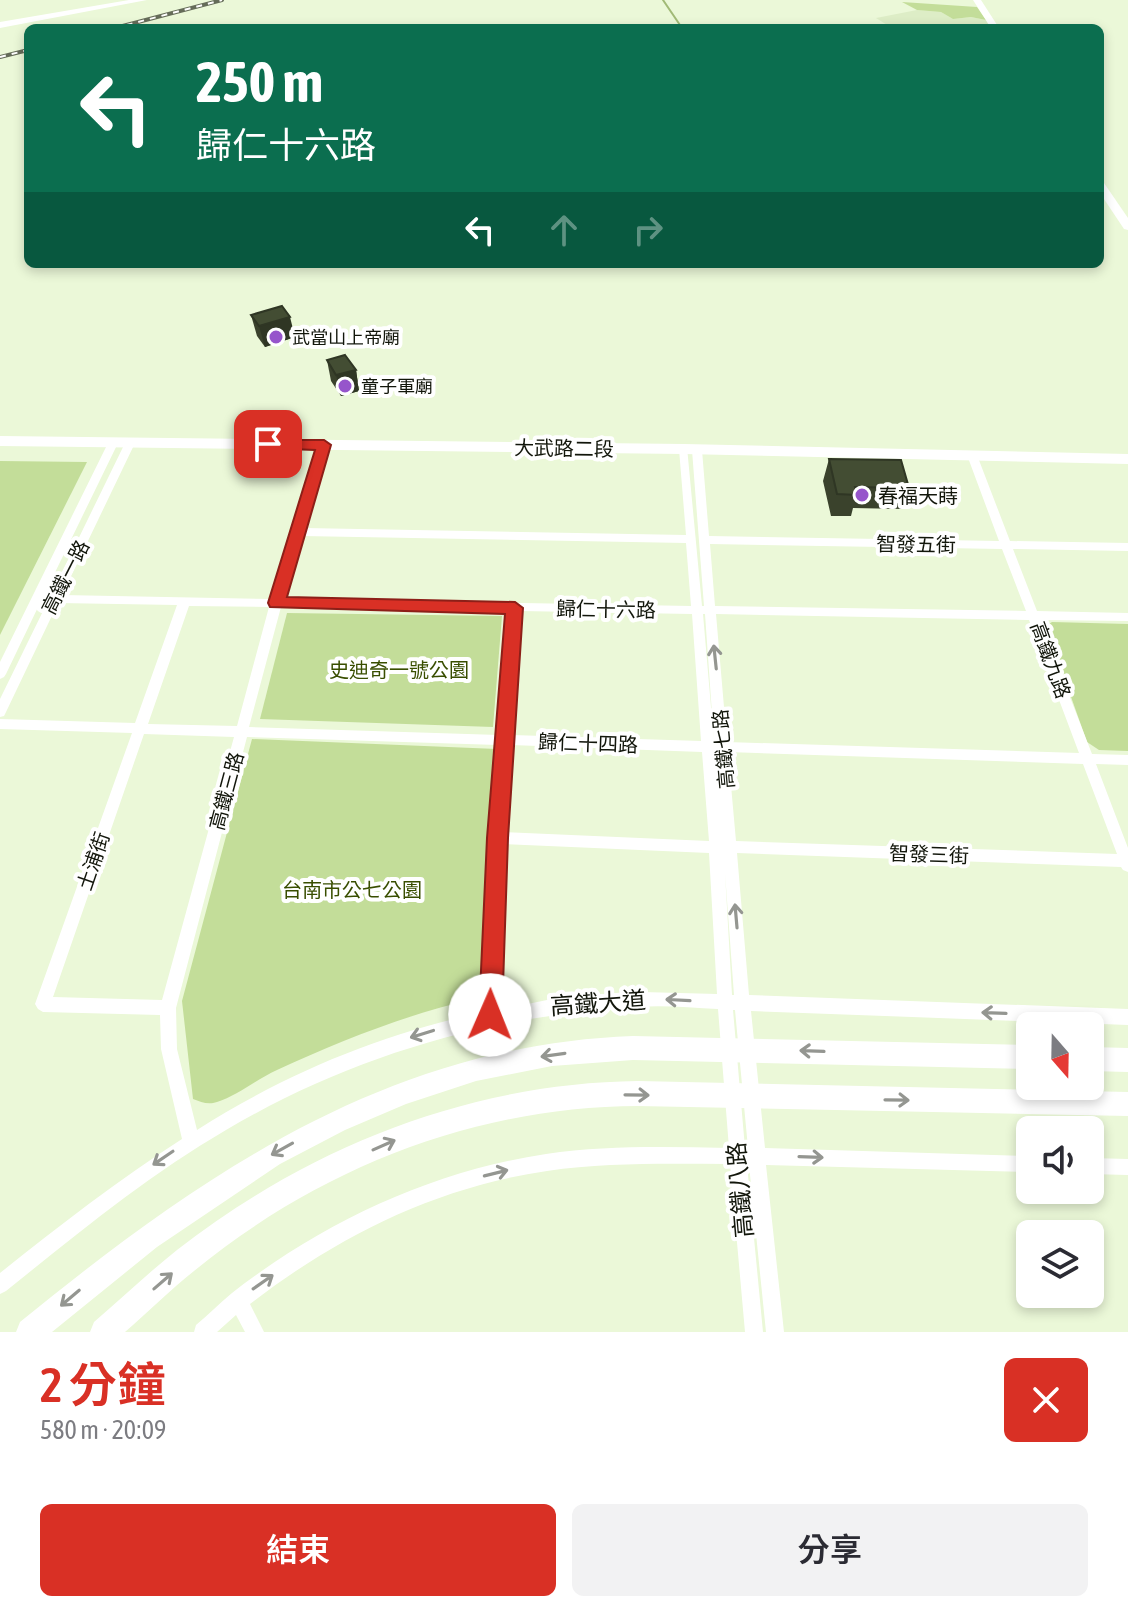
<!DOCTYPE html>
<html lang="zh-TW">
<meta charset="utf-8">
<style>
:root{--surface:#fff;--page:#f2f2f3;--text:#2b2b33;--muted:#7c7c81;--accent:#d93025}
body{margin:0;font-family:"Asap Condensed","Noto Sans TC",sans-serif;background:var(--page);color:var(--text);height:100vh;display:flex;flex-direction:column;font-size:30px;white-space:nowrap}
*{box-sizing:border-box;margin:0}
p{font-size:26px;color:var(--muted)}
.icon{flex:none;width:44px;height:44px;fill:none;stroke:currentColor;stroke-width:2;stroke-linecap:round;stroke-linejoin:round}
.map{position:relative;height:1332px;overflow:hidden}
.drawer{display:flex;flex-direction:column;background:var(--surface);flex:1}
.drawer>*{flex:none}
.top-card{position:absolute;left:24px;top:24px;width:1080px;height:244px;border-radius:12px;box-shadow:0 4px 12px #0003;background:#0b6e4f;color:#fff;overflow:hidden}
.needle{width:52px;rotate:160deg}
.tools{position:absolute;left:1016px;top:1012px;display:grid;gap:16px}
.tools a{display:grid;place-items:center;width:88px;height:88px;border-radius:12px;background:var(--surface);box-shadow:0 4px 12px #0003;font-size:40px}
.pin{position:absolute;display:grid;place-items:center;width:68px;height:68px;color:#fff;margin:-34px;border-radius:16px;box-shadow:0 4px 12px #0006}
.me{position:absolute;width:88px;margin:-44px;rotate:1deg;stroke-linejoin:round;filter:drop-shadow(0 0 6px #0008)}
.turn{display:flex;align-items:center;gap:28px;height:168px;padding:0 40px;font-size:36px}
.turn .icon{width:104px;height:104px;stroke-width:2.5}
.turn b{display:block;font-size:56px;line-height:68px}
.lanes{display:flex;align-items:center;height:76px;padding:0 40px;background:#0003;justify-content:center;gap:40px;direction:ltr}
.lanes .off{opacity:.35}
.round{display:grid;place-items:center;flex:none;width:84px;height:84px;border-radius:12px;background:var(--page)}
.overview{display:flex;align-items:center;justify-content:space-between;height:136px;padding:0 40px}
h1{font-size:48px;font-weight:600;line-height:60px;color:var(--accent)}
.primary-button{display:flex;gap:16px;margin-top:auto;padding:16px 40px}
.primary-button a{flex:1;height:92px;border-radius:12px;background:var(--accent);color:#fff;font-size:32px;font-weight:600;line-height:92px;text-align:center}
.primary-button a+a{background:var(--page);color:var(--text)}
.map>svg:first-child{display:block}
</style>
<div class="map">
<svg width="1128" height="1332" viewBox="0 0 1128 1332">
<rect width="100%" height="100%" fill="#ebf8d8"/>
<path fill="#ddedc6" d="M917,10l24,2 12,7 18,-2 15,3 4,8h-98l-16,-10z"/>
<g fill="#c3dd99">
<path d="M902,2l75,5 9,13 -15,-3 -18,2 -12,-7 -24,-2z"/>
<path d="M0,461l87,1 -87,173z"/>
<path d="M287,613l215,3 -9,111 -233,-8z"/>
<path d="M1052,622l76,2v127l-29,-1 -12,-8 -41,-116z"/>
<path d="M252,739l245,10 -16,245 -6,5c-68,15 -135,42 -198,71 -20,9 -40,26 -60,32 -9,3 -16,0 -24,-3l-11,-98z"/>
</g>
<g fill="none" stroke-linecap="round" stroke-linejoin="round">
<path stroke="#a1ba76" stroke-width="2" d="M663,0l19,28"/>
<g fill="#fff" fill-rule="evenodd">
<path d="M113,440l5,3 -74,152h7l74,-152 5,-3 5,3 -73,152 210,4 47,-154 5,-3 5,3 -25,83 382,7 -7,-86 5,-3 3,1 15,159h2l-12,-156 5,-3 5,3 7,86 290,5 -32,-86 5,-3 5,3 33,86 118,2v8l-115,-2 24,62 91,2v8l-88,-1 52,134 36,1v10l-32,-1 32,84v24l-5,-2 -2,-3 -384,-14 12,142 379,14v16l-377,-14 14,137 265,8v16l-264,-7 18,167h-18l-17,-167h-2l16,167h-18l-15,-168c-61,0 -122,-2 -183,7 -111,16 -209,65 -297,133l14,28h-19l-9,-17 -19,17h-23l2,-7c12,-10 24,-22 36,-32 91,-71 200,-122 314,-139 61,-9 122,-7 183,-6l-11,-139c-26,-1 -53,-4 -79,-2 -147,8 -286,48 -413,123 -79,46 -149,104 -220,161l-6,3v-21c59,-47 118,-93 182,-134l-21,-90 -1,-34 -117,-3 -5,-3 -3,-5 97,-271 -132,-4v-10l135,4 42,-118 -119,-2 -52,109 -2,4 -4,1v-18l47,-96h-7l-34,71 -2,3 -4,2v-17l108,-219zM302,536l384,7 5,63 -408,-7zM710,544l292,5 24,62 -311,-5zM189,606l80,1 -32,119 -89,-2zM281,607l228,4 -10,124 -250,-8zM520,611l172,3 9,127 -189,-6zM703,614h2l9,128zM716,614l313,6 50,133 -352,-11zM144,734l90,3 -72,263 -109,-3zM247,737l251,8 -7,93 -9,175c-98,19 -201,63 -285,117l-20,-81 -1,-41zM511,745l191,7 7,89 -204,-9zM728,752l355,12 34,90 -381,-13zM505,844l204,9 8,141 -75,-2 -95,8 -49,10zM725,873l9,122h-2zM733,1010h2l13,138h-3z"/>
<path d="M1090,1158l38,1v16l-38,-1z"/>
</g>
<g fill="#fff" fill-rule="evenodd">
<path d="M129,0h18l-147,28v-6z"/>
<path d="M973,0h8l18,28h-8z"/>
<path d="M1100,182l4,1 24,35v12l-4,-1 -24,-36z"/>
<path d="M0,436l684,8 444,10v10l-444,-10 -684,-8z"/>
<path d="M633,1036l397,9v24l-397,-9 -81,6 -76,15 -70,23 -61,26 -65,34 -123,83 -105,85h-36l4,-10c183,-149 369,-277 613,-286z"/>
<path d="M1090,1047l38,1v24l-38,-1z"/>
<path d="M638,1081l490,11v24l-490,-10c-164,1 -318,62 -444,165 -24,19 -46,41 -69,61h-35l4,-10c28,-24 54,-49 83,-72 132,-103 292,-167 461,-169z"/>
</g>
<g stroke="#656c59" stroke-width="4">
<g id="rail">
<path d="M115,28l107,-28"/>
<path d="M0,57l28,-7"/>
</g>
</g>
<use href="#rail" stroke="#fff" stroke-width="2" stroke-dasharray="6" stroke-linecap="butt"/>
</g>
<g fill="#3a422c">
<path d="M251,315l44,22 -30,10 -8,-11z"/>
<path d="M327,360l29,10 3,21 -18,5 -10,-15z"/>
<path d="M829,459l80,29 -7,21 -49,-1 -2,8h-20l-8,-35z"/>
</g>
<g fill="#2f3624">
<path d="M290,317l5,20 -30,10 -6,-21z"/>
<path d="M356,370l3,21 -18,5 -5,-21z"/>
</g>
<g fill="#434d33" stroke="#2f3624" stroke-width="2">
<path d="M282,306l8,11 -31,9 -8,-11z"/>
<path d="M345,355l11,15 -20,5 -9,-15z"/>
<path d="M829,459l72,1 8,28 -54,-1 2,8 -20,-1z"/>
</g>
<defs><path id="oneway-shaft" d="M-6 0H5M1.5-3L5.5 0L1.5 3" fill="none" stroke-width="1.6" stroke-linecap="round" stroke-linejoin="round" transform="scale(2)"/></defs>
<g stroke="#949691">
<use href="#oneway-shaft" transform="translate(715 657) rotate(-96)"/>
<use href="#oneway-shaft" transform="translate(736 916) rotate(-95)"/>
<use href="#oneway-shaft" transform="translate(678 1000) rotate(-177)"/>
<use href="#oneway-shaft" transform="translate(994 1013) rotate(-178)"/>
<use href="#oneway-shaft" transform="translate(422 1034) rotate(163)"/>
<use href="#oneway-shaft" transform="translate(812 1051) rotate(-178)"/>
<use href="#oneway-shaft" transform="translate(553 1055) rotate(172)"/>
<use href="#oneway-shaft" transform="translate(637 1095) rotate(1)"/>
<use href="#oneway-shaft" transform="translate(897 1100) rotate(1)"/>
<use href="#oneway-shaft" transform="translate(384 1145) rotate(-24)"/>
<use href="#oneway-shaft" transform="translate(282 1149) rotate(151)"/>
<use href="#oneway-shaft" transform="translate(811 1157) rotate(2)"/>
<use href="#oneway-shaft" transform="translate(163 1158) rotate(146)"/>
<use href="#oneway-shaft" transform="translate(496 1173) rotate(-14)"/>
<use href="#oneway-shaft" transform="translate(163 1281) rotate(-41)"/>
<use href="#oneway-shaft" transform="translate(263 1282) rotate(-35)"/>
<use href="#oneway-shaft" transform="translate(70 1298) rotate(140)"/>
</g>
<path fill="#d93025" stroke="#8d1f18" stroke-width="2" d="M268,440h56l7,5 -44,152 228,5 8,6 -15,230 -6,177 -3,9 -9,3 -8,-3 -3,-9 8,-177 18,-224 -235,-7 -2,-4 47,-153 -52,-2 -2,-4z"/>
<g fill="#9655cb" stroke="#fff" stroke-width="3">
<circle cx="276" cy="337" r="8"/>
<circle cx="345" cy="386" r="8"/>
<circle cx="862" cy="495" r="8"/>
</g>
<g text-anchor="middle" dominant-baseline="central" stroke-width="8" stroke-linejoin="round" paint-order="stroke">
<g font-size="18" fill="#12160b" stroke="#fff" text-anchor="start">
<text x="292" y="337">武當山上帝廟</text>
<text x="361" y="386">童子軍廟</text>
</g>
<g font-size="20" fill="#12160b" stroke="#fff">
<text transform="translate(564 448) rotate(1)">大武路二段</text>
<text transform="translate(916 544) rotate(1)">智發五街</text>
<text transform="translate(65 577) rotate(-63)">高鐵一路</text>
<text transform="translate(606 609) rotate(1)">歸仁十六路</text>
<text transform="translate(1051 660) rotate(70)">高鐵九路</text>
<text transform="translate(588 743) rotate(2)">歸仁十四路</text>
<text transform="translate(723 749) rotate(-95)">高鐵七路</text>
<text transform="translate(226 791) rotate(-75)">高鐵三路</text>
<text transform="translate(929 854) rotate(2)">智發三街</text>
<text transform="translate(93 861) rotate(-71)">土浦街</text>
</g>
<g font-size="20" fill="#12160b" stroke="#fff" text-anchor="start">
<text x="878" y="495">春福天蒔</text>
</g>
<g font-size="20" fill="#394e00" stroke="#fff">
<text x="399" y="669">史迪奇一號公園</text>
<text x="352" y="889">台南市公七公園</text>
</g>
<g font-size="24" fill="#12160b" stroke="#fff">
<text transform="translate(598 1003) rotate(-4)">高鐵大道</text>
<text transform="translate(740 1190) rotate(-95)">高鐵八路</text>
</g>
</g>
</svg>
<div class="tools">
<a><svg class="needle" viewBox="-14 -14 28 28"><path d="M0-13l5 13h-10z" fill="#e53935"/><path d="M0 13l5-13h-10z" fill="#7c7c81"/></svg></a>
<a><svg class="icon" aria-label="sound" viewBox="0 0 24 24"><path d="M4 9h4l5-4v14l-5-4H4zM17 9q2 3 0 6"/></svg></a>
<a><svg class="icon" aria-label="layers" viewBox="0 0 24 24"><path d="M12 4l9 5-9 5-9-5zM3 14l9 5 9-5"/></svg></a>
</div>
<div class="pin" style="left:268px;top:444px;background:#d93025"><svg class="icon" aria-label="arrive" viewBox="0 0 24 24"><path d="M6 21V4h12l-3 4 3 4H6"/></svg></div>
<svg class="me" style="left:490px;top:1015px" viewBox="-20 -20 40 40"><circle r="19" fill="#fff"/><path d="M0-13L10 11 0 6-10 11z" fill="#d93025"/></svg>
<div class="top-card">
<div class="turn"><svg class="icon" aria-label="left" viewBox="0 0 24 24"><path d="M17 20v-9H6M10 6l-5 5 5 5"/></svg><div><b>250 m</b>歸仁十六路</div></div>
<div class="lanes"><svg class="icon" aria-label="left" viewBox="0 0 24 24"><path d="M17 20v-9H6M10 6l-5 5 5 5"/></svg><svg class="icon off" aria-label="ahead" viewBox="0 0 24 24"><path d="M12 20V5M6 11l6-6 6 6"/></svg><svg class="icon off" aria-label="right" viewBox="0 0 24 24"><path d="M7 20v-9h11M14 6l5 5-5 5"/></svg></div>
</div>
</div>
<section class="drawer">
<div class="overview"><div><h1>2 分鐘</h1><p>580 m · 20:09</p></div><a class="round" style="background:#d93025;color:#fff"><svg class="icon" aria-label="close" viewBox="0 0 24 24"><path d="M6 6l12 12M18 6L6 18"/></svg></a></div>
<div class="primary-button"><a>結束</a><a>分享</a></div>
</section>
